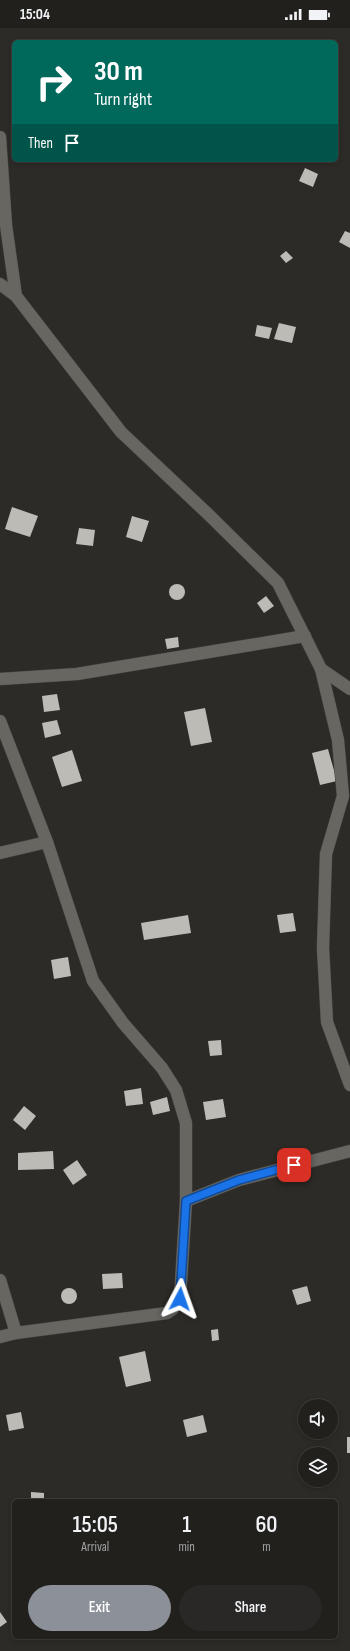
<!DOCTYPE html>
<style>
:root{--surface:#22201d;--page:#2a2826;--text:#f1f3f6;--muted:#a2a3a4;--line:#3f3e3b;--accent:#8c9099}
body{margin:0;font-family:"Sofia Sans Condensed",sans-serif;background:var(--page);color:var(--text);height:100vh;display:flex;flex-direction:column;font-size:15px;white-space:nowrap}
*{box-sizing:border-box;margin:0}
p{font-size:13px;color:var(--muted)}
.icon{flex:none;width:22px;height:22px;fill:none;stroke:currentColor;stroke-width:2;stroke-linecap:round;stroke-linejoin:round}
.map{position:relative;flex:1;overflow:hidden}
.sheet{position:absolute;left:12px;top:1471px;width:326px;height:140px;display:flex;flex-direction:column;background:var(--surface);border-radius:6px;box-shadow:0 2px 6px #0003,0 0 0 1px var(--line)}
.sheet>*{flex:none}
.guide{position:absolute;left:12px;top:12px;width:326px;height:122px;border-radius:6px;box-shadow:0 2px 6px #0003,0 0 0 1px var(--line);background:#00695c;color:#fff;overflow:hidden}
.tools{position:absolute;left:298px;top:1371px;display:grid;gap:8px}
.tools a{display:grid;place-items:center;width:40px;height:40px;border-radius:50%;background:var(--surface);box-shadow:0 2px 6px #0003,0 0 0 1px var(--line);font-size:20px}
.pin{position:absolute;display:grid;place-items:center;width:34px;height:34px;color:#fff;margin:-17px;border-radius:8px;box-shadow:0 2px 6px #0006}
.me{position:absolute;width:44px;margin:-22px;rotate:4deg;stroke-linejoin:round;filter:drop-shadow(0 0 3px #0008)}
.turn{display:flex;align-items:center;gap:14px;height:84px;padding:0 16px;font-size:18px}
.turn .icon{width:52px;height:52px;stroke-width:2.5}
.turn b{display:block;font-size:28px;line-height:34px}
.then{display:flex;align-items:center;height:38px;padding:0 16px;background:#0003;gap:8px;font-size:15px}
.eta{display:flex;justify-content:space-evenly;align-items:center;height:68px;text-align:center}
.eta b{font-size:24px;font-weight:600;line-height:28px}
.primary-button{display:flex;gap:8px;margin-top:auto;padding:8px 16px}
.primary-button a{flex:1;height:46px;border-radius:24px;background:var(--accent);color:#fff;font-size:16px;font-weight:600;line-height:46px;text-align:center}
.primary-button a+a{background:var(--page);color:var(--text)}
.status{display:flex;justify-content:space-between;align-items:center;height:28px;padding:0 20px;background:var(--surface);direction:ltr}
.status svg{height:11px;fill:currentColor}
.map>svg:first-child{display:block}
</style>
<div class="status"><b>15:04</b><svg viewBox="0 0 49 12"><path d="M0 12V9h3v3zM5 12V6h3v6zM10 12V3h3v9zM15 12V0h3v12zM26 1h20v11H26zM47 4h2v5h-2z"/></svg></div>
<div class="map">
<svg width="350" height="1623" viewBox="0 0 350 1623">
<rect width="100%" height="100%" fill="#2d2b27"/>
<g fill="#bcbbb5">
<path d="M305,140l13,6 -5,13 -14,-6z"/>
<path d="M345,203l5,2v15l-11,-6z"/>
<path d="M286,223l7,7 -7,5 -6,-7z"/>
<path d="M279,295l17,4 -4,16 -18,-4z"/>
<path d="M257,297l15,3 -3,11 -14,-3z"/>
<path d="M12,479l26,9 -8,21 -25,-8z"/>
<path d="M132,488l17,5 -7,21 -16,-5z"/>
<path d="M79,500l16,2 -2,16 -17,-2z"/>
<circle cx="177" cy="564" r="8"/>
<path d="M266,568l8,10 -10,7 -7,-10z"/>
<path d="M178,609l1,10 -12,2 -2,-10z"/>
<path d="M57,666l3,16 -16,2 -2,-16z"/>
<path d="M205,680l7,34 -21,4 -7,-34z"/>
<path d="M57,692l4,14 -16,4 -3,-15z"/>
<path d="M328,721l9,32 -17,4 -8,-32z"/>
<path d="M72,722l10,31 -20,6 -10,-30z"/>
<path d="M293,885l3,18 -16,2 -3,-18z"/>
<path d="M188,887l3,18 -47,7 -3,-17z"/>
<path d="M68,929l3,19 -17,3 -3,-19z"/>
<path d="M221,1012l1,15 -12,1 -2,-15z"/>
<path d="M141,1060l2,16 -17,2 -2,-15z"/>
<path d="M167,1069l3,14 -17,4 -3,-13z"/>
<path d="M223,1071l3,18 -20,3 -3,-18z"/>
<path d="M24,1078l12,10 -11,14 -12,-10z"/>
<path d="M53,1123l1,18 -36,1v-17z"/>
<path d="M77,1132l10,15 -14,10 -10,-15z"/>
<path d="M122,1245l1,15 -20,1 -1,-15z"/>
<path d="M307,1258l4,15 -14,4 -5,-15z"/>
<circle cx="69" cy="1268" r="8"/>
<path d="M218,1301l1,11 -7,1 -1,-11z"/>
<path d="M145,1323l6,30 -25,6 -7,-30z"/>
<path d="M21,1384l3,16 -15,3 -3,-16z"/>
<path d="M203,1387l4,17 -20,5 -4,-17z"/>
<rect x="347" y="1409" width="3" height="16"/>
<path d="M31,1464l13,1v8h-13z"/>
<path d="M0,1584l7,10 -7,5z"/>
</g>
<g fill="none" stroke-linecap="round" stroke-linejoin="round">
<g stroke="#4a4a46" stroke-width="13">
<g id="street">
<path d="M0,109l6,88 10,71 105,136 88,83 69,68 43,86 17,71 5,56 -17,58 -3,94 4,74 23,63"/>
<path d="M0,256l16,12"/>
<path d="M321,641l29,20"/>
<path d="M0,651l77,-5 228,-38"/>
<path d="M0,693l47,121 46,139 30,42 39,45 14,22 10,33v78"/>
<path d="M0,825l47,-11"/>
<path d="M0,1252l16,53"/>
<path d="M0,1309l16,-4 151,-20 6,-4 7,-10 6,-98 53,-21 111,-29"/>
</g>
</g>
<use href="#street" stroke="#686661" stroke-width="12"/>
</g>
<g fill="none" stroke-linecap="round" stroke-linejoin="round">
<g stroke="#114b97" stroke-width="10">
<path id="route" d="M180,1271l6,-98 53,-21 55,-15"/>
</g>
<use href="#route" stroke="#1a73e8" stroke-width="7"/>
</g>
</svg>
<div class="tools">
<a><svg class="icon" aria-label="sound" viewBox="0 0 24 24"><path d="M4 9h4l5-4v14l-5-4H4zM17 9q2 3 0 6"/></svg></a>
<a><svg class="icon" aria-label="layers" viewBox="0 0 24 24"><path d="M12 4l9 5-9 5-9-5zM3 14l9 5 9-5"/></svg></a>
</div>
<div class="pin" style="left:294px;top:1137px;background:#d93025"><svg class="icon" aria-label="arrive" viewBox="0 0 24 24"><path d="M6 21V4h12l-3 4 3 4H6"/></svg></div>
<svg class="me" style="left:180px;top:1271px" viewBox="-20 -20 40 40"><path d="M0-17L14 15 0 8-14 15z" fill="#1a73e8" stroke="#fff" stroke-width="4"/></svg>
<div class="guide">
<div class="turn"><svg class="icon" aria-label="right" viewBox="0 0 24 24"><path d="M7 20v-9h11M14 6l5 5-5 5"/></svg><div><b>30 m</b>Turn right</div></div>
<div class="then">Then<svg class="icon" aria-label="arrive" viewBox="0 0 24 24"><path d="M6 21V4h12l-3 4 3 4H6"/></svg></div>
</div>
<section class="sheet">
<div class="eta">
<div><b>15:05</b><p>Arrival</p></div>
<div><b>1</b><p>min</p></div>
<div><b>60</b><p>m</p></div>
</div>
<div class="primary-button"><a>Exit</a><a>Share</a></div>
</section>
</div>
